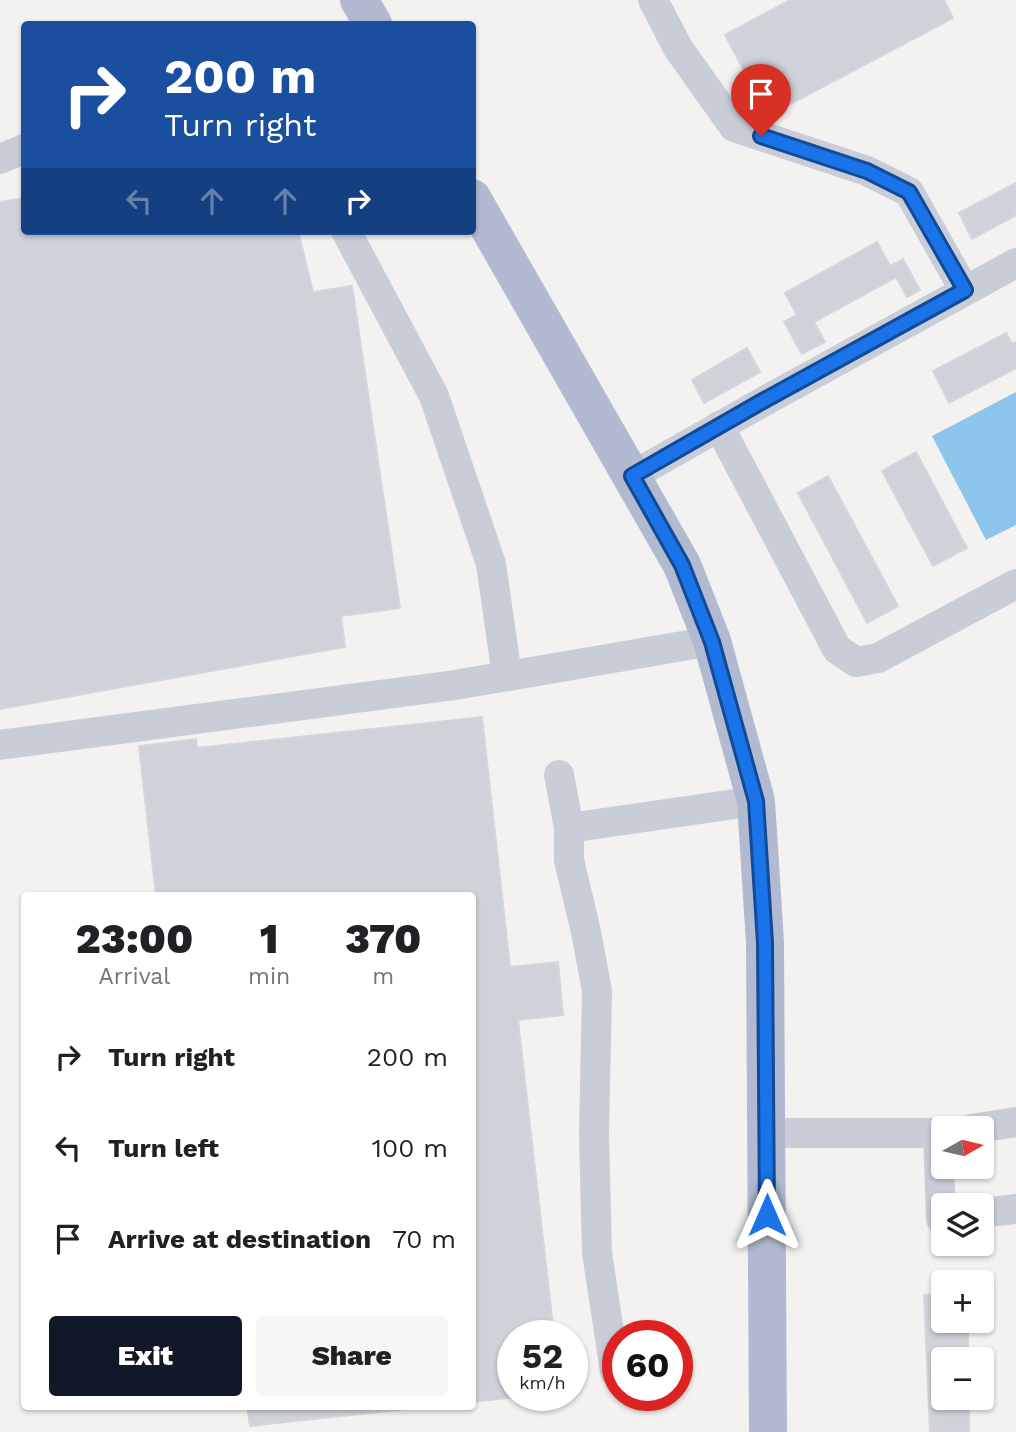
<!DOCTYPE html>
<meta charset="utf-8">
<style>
:root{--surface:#fff;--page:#f6f6f6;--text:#202124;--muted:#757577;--accent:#111827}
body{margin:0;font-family:"Work Sans",sans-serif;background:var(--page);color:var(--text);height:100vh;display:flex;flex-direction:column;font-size:26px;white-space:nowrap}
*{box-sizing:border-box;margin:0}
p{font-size:23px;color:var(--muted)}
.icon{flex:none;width:38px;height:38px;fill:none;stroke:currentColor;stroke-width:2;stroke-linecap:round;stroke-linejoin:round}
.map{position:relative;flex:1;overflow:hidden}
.panel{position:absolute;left:21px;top:892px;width:455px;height:518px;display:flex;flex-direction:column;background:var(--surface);border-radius:7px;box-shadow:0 2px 5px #0004}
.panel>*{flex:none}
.top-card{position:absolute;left:21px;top:21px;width:455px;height:214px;border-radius:7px;box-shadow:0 2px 5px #0004;background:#1a4fa0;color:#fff;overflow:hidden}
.needle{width:46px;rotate:82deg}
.controls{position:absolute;left:931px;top:1116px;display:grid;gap:14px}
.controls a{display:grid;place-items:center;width:63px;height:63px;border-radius:7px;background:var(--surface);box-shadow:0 2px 5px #0004;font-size:35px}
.speed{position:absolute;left:497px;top:1320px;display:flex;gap:14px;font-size:35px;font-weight:700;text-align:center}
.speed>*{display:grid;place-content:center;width:91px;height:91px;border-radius:50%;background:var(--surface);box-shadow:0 2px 5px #0004;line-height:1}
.speed small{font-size:18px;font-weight:400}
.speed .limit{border:10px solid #d22;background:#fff;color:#111}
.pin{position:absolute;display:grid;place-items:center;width:60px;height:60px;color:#fff;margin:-72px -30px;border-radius:50% 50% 50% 0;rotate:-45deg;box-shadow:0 0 7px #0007}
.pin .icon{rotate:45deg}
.me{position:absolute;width:77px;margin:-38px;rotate:0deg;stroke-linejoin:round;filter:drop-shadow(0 0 5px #0008)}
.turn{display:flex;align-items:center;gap:24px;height:147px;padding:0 28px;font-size:32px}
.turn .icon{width:91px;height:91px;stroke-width:2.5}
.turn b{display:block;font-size:49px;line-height:60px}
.lanes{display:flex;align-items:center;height:66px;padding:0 28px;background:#0003;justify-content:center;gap:35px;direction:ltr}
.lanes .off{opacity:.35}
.eta{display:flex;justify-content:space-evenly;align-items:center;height:119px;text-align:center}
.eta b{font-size:42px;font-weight:800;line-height:49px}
.action{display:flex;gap:14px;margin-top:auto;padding:14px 28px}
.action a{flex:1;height:80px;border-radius:7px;background:var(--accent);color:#fff;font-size:28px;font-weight:800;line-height:80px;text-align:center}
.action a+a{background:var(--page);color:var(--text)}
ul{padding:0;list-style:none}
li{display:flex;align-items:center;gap:21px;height:91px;padding:0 28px}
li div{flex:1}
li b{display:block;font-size:26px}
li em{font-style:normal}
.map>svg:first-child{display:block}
</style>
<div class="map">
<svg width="1016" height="1432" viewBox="0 0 1016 1432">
<rect width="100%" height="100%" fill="#f4f2f1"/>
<path fill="#8ec5ed" d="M1016,392v133l-30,15 -54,-104z"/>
<g fill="#d0d2d9" stroke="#d5d6dd" stroke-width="2">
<path d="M790,0h154l9,18 -185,98 -43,-81z"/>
<path d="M1016,183v32l-44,24 -13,-26z"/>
<path d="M24,198v33h274l15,61 39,-6 48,322 -59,8 4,31 -345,62v-507z"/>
<path d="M877,242l13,24 13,-7 17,31 -13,7 -11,-20 -82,45 11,20 -23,12 -18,-32 13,-7 -12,-22z"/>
<path d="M1006,333l6,11 4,-2v26l-67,35 -16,-32z"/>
<path d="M747,348l13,24 -56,31 -12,-23z"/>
<path d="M916,452l51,96 -34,18 -51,-95z"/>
<path d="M828,476l70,130 -31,17 -69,-130z"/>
<path d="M482,717l28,250 48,-5 5,53 -45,5 36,315h-41v60h22l-63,7v-506h-316l-17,-150 57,-7 1,9z"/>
<path d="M943,1293v28h25v39h-25v38h26v34h-39l-6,-137z"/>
<path d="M247,1407h178l-175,19z"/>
</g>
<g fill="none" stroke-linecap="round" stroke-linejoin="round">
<g stroke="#c8cdd8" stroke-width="30">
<path d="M653,0l25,48 56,79 133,44 42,21 56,99"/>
<path d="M0,159l24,-10"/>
<path d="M346,231l88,165 57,168 16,112"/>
<path d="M719,426l118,223 19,13 22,-4 138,-74"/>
<path d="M632,476l129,-73 255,-140"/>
<path d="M0,745l455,-60 257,-44"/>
<path d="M559,775l10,53v32l17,72 11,59 -3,143 3,119 18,118"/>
<path d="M569,828l187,-27"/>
<path d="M971,1129l45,-7"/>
<path d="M766,1133h177"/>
<path d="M938,1134l3,85 2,-1"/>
<path d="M982,1213l34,-4"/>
</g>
<g stroke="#b1bad0" stroke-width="38">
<path d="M359,0l14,24"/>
<path d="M472,198l210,367 30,76 44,160 9,142 3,489"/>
</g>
</g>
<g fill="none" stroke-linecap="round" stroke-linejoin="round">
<g stroke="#114b97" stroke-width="18">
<path id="route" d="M761,136l106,35 42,21 56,98 -204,112 -129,74 50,89 30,77 44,159 9,142 2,272"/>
</g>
<use href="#route" stroke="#1a73e8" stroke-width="12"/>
</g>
</svg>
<div class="controls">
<a><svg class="needle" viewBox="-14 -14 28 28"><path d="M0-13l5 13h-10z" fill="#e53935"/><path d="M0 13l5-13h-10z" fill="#757577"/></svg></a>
<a><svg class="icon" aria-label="layers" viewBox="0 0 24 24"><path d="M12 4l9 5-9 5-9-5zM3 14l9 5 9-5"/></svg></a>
<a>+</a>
<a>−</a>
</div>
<div class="speed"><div>52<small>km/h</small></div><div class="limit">60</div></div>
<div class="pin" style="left:761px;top:136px;background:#d93025"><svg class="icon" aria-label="arrive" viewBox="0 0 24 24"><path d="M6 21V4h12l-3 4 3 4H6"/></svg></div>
<svg class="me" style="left:767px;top:1215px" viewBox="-20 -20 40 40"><path d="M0-17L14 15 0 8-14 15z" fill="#1a73e8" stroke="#fff" stroke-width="4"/></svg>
<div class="top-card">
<div class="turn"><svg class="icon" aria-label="right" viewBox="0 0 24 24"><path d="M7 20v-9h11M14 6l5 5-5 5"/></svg><div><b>200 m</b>Turn right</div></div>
<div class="lanes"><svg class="icon off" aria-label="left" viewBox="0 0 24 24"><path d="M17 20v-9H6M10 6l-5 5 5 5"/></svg><svg class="icon off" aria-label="ahead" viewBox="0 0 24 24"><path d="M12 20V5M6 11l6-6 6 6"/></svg><svg class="icon off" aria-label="ahead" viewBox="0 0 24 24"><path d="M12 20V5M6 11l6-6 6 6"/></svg><svg class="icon" aria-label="right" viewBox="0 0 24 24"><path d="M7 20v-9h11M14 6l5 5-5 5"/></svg></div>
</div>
<section class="panel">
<div class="eta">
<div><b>23:00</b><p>Arrival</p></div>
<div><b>1</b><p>min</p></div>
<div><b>370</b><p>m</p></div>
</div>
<ul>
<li><svg class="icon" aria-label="right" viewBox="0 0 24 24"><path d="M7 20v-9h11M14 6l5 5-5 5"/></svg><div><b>Turn right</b></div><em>200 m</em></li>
<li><svg class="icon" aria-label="left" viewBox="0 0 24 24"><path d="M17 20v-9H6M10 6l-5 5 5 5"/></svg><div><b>Turn left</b></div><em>100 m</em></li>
<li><svg class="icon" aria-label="arrive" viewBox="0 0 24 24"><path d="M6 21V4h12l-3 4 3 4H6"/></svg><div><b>Arrive at destination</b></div><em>70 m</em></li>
</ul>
<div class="action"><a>Exit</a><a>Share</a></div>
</section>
</div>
